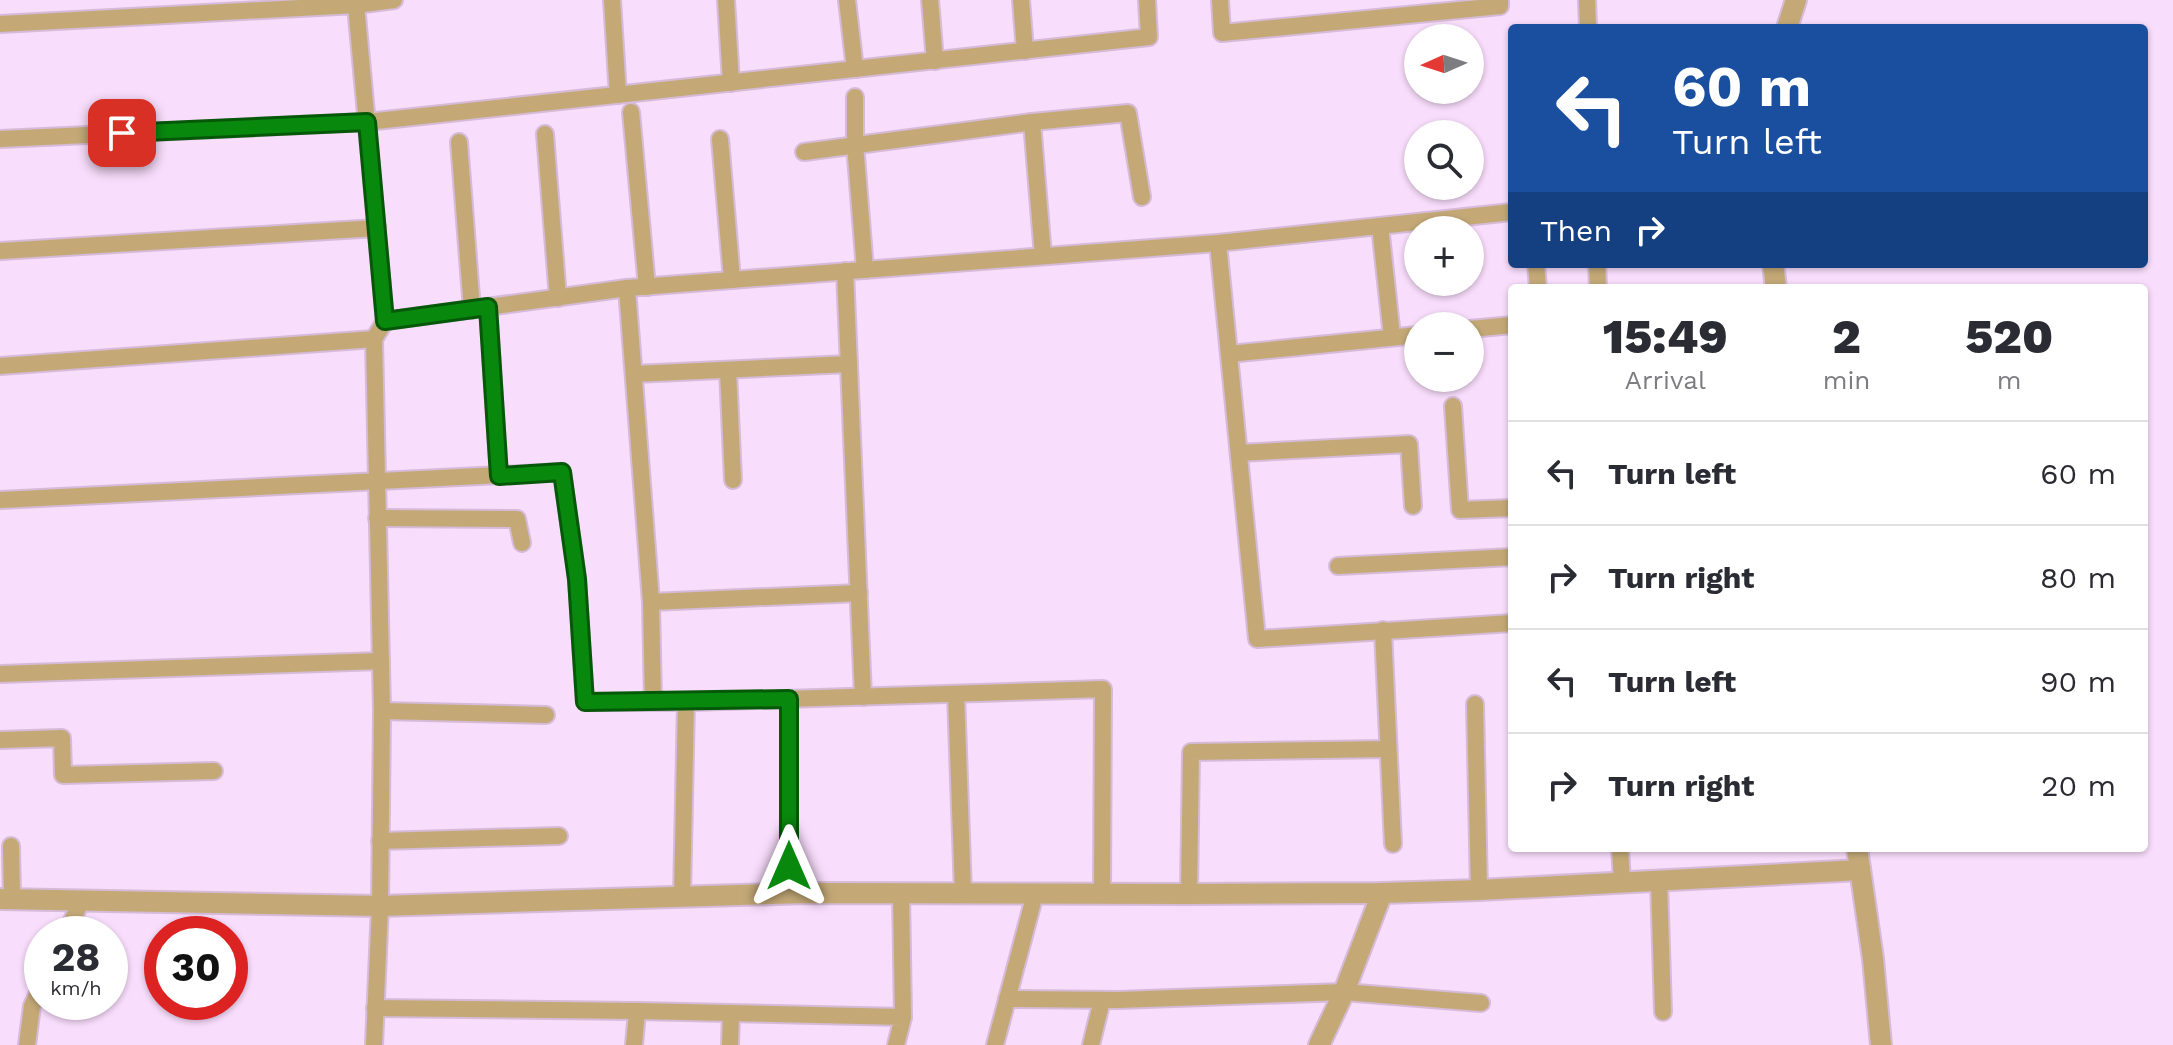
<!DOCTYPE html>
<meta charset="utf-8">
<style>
:root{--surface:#fff;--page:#f7f7f7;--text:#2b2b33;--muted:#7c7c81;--line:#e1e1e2}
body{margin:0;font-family:"Work Sans",sans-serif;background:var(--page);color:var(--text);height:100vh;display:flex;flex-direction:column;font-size:30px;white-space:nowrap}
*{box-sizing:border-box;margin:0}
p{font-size:26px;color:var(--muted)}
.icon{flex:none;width:44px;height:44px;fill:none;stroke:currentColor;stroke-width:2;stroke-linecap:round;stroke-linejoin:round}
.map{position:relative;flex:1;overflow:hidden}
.drawer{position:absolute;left:1508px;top:284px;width:640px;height:568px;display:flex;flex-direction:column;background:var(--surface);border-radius:8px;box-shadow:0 2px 6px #0004}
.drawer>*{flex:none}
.top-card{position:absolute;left:1508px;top:24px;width:640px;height:244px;border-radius:8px;box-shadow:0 2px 6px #0004;background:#1a4fa0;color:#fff;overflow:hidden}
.needle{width:52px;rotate:267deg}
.controls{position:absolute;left:1404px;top:24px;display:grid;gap:16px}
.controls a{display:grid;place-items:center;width:80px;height:80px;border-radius:50%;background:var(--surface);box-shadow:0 2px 6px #0004;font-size:40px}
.speed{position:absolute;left:24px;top:916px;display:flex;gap:16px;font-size:40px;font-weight:700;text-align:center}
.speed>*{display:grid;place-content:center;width:104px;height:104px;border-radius:50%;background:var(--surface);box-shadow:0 2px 6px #0004;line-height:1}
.speed small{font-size:20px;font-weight:400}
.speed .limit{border:12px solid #d22;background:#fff;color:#111}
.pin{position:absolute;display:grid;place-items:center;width:68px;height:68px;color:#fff;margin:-34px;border-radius:16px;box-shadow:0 4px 12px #0006}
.me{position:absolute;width:88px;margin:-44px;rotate:0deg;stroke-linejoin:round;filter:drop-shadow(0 0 6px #0008)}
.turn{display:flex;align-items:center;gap:28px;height:168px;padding:0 32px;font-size:36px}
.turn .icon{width:104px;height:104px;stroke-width:2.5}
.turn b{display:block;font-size:56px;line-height:68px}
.then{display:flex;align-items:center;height:76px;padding:0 32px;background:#0003;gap:16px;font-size:30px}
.eta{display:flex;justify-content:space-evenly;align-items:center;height:136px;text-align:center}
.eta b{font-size:48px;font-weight:800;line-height:56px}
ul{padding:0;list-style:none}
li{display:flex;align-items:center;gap:24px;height:104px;padding:0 32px;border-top:2px solid var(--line)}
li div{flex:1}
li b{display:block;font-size:30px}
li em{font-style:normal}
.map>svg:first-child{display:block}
</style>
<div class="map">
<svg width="2173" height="1045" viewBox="0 0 2173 1045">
<rect width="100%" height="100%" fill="#f9ddfc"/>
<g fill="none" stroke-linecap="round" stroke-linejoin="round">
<g stroke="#d5bbd7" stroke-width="20">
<g id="minor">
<path d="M356,0v5l38,-5"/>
<path d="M612,0l6,95"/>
<path d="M726,0l5,83"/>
<path d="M847,0l8,69"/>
<path d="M930,0l5,61"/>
<path d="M1021,0l4,51"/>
<path d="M1220,0l2,33 278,-27v-6"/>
<path d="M1587,0l1,28"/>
<path d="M0,24l356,-19 29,316 -11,18 8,372 -2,195 -6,139"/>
<path d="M855,97v47l10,126"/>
<path d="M631,112l16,175"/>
<path d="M1032,122l11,134"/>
<path d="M545,134l13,164"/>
<path d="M0,139l367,-17 782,-85 -2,-37"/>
<path d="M720,139l12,141"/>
<path d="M459,142l13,168"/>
<path d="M804,152l228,-30 96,-9 14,84"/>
<path d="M1380,226l12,111"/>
<path d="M1218,243l39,396 255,-16"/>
<path d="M0,251l377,-23"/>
<path d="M1536,264l2,24"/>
<path d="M1597,264l1,24"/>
<path d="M845,271l18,426"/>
<path d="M627,288l591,-45 294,-31"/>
<path d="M488,307l11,169"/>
<path d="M385,321l242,-33 24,314 2,100"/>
<path d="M1470,329l42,-4"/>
<path d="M1229,354l189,-19"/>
<path d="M0,366l374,-27"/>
<path d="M728,370l5,110"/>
<path d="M634,374l215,-10"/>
<path d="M1453,406l7,104 52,-2"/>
<path d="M1239,453l170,-9 4,62"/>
<path d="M0,500l562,-28 15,107 8,123h105l413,-13 -1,205"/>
<path d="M377,518l140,1 5,24"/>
<path d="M1338,566l174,-9"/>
<path d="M651,602l208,-9"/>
<path d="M1383,630l10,214"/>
<path d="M0,674l381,-13"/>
<path d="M956,694l7,199"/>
<path d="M789,699v194"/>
<path d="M1475,704l4,186"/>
<path d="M382,711l164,4"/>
<path d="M0,740l62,-2 1,37 151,-4"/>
<path d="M380,841l179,-5"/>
<path d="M11,846l1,52"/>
<path d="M1620,848l2,34"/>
<path d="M1659,881l4,131"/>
<path d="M901,893l2,124"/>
<path d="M1189,894l2,-142 197,-3"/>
<path d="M682,897l4,-195"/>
<path d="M66,934l16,-35"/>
<path d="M1007,999l111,1 226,-8 137,11"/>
<path d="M375,1008l262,3 -3,34"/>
<path d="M637,1011l266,6 -7,28"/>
<path d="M27,1045l5,-39 10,-21"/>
<path d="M730,1045l1,-32"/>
<path d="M995,1045l40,-151"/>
<path d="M1091,1045l11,-45"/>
</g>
</g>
<g stroke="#d5bbd7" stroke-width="24">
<g id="tertiary">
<path d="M1787,28l9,-28"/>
<path d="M1773,264l3,24"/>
<path d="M1857,848l16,111 8,86"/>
<path d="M0,899l380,7 427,-13 382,1 193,-1 97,-3 381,-20"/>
<path d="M1319,1045l25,-53 38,-99"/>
</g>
</g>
<use href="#minor" stroke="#c4a977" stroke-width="16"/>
<use href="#tertiary" stroke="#c4a977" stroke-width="20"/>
</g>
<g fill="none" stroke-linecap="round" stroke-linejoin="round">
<g stroke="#065809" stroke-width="20">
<path id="route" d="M122,133l245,-11 18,199 103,-14 11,169 63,-4 15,107 8,123 204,-3v167"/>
</g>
<use href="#route" stroke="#09880e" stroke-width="14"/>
</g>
</svg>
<div class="controls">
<a><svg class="needle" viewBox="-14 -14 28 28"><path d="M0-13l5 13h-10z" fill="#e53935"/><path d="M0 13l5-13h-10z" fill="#7c7c81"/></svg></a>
<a><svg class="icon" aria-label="search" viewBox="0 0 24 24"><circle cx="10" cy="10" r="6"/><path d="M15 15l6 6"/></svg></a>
<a>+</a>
<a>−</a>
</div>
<div class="speed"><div>28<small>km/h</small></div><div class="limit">30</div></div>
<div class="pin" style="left:122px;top:133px;background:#d93025"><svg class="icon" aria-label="arrive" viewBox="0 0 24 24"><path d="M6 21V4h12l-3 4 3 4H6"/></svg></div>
<svg class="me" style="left:789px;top:866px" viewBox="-20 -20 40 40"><path d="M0-17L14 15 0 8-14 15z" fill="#09880e" stroke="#fff" stroke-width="4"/></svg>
<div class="top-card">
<div class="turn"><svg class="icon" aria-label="left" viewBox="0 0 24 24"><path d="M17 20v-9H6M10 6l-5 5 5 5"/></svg><div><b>60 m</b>Turn left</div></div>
<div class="then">Then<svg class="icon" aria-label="right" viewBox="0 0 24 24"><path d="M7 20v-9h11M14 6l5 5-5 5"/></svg></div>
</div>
<section class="drawer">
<div class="eta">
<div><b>15:49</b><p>Arrival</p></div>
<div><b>2</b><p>min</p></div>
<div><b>520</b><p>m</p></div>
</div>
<ul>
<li><svg class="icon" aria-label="left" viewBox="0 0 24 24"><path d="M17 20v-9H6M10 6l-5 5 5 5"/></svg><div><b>Turn left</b></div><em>60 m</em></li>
<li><svg class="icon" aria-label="right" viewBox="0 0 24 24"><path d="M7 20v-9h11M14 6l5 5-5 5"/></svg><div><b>Turn right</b></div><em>80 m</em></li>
<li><svg class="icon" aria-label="left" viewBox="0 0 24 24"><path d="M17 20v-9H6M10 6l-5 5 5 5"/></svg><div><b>Turn left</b></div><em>90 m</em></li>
<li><svg class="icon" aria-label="right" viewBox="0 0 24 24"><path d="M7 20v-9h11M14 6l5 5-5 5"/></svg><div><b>Turn right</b></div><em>20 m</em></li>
</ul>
</section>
</div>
